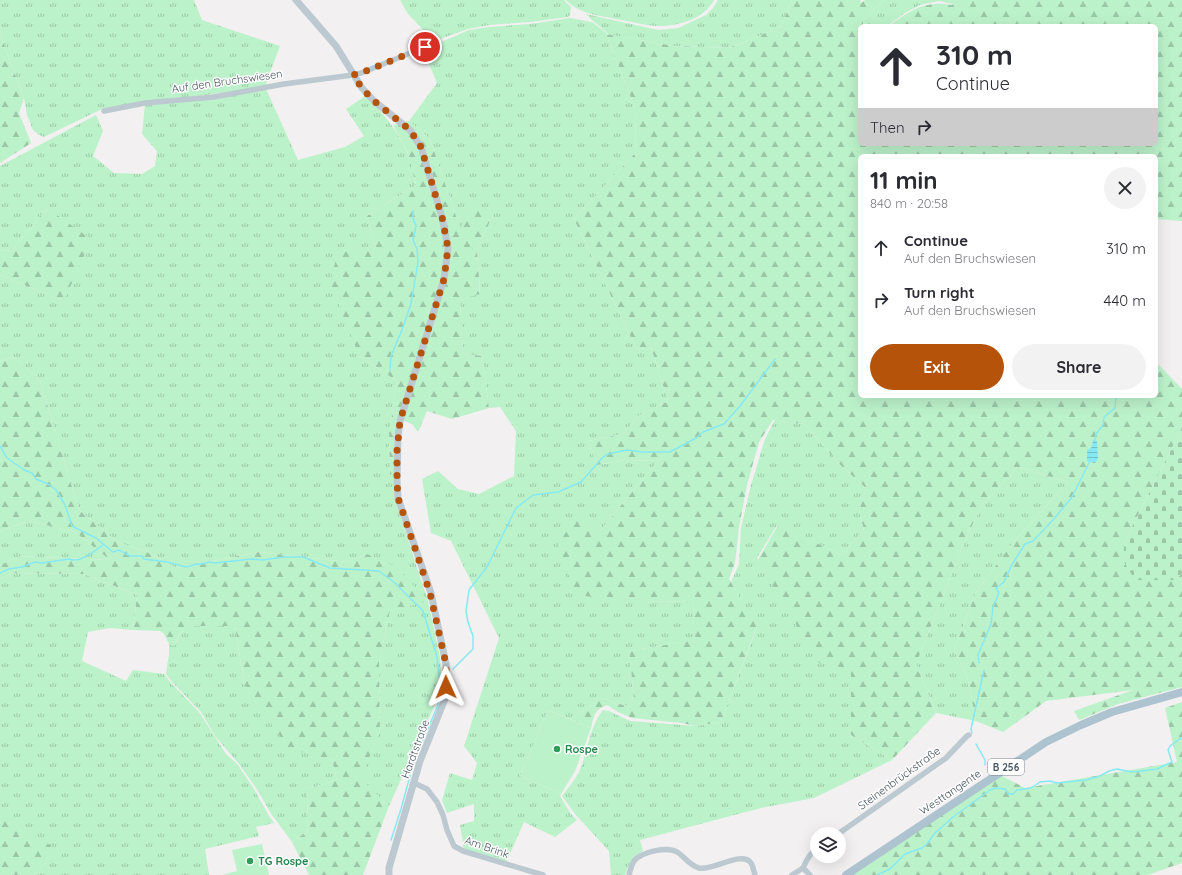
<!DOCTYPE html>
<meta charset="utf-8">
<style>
:root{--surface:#fff;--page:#f2f2f3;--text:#2b2b33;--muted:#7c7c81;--accent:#b45309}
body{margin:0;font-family:Quicksand,sans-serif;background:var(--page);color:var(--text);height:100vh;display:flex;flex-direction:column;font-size:15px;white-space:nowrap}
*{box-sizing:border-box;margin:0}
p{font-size:13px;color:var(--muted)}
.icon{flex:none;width:22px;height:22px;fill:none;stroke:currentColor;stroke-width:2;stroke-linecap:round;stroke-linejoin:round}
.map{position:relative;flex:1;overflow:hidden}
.drawer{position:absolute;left:858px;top:154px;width:300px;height:244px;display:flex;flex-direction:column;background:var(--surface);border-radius:6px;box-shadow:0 4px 16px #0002}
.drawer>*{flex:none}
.hud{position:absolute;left:858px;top:24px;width:300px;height:122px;border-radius:6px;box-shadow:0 4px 16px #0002;background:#fff;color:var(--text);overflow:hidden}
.fabs{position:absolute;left:810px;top:827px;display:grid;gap:8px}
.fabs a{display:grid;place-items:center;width:36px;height:36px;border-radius:50%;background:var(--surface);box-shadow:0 4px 16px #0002;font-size:20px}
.pin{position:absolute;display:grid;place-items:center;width:34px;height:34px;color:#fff;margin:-17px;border:2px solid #fff;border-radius:50%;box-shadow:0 1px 4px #0007}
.me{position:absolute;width:44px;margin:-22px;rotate:359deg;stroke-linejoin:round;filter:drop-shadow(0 0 3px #0008)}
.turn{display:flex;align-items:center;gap:14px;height:84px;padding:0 12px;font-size:18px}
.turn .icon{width:52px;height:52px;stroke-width:2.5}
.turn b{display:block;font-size:28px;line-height:34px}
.then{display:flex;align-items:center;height:38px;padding:0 12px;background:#0003;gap:8px;font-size:15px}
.round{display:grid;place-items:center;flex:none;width:42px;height:42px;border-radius:21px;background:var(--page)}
.overview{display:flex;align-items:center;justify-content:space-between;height:68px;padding:0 12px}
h1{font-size:24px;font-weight:700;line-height:30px}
.button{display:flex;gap:8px;margin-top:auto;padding:8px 12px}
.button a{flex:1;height:46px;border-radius:24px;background:var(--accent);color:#fff;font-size:16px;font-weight:700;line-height:46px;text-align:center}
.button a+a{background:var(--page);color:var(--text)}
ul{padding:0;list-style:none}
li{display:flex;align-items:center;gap:12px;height:52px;padding:0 12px}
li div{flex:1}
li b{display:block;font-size:15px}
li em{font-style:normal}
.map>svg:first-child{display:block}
</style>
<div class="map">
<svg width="1182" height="875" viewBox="0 0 1182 875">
<defs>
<pattern id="grass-tufts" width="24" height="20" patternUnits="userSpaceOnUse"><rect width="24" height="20" fill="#bcf2ca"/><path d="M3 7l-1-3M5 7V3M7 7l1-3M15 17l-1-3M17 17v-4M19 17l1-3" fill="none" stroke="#9bc7a7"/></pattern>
<pattern id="forest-firs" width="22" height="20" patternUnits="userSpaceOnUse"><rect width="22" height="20" fill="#bcf2ca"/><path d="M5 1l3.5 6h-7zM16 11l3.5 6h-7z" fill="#9bc7a7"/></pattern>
<pattern id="cemetery-stones" width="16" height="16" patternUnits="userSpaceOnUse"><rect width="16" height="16" fill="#bcf2ca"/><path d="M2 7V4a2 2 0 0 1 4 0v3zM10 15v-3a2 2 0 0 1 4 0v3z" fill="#9bc7a7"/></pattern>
<pattern id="water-rules" width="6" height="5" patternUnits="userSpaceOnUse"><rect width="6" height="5" fill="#86e9f2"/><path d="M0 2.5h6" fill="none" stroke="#6fc0c7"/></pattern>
</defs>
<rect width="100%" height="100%" fill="#f2f0f0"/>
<g fill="url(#grass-tufts)">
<path d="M0,0h194l8,20 78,26 -15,40 -15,3 -148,20 -58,28 -5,-2 -6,-5 -6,-15 -3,-17 -24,-64z"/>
<path d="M400,0h164l7,7 -1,8 -2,2 -38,5 -41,3 -21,4 -34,12 -26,-27z"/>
<path d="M566,0h148c-10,19 -35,26 -55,26 -14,0 -29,-5 -43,-7 -18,-4 -37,-5 -50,-19z"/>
<path d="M718,0h74l-11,27 -30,12 -22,9 -54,-2 -65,-11 -17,-14 -7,-7 72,16 20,-2 28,-13 7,-7z"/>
<path d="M884,0h73l-4,4 -14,-3 -19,4 -15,8 -18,13h-24v-5z"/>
<path d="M570,18l22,4 16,12h-2l29,74 1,44 -62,67 63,131 14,-3 17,54 -30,15 -15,18 -35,7 9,24 28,-5 33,1 -58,70 39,70 54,1 3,38 -67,11 5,47 -8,8 -23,-8 -33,21 -22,-9 -28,66 41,18 -1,2 11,18 6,6 -22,17 -31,-15 -18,41 -42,-14 -4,-24 14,-4v-17l-27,9 -5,-13 8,-27 22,7 5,-17 -13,-17 35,-108 -48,-97 -20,-8 -9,-54 16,-8 20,18 21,5 35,-18 2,-45 -16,-24 -11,1 -7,-52 -19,-2 -3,-55 20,-6 -3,-44 15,-32 -32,11 -30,-89 -21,-18 28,-38 -14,-33 46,-20 20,-3 41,-3z"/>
<path d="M266,89l32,71 47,-13 19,-11 -18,-27 19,-13c18,16 32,34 42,56 5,10 6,23 9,33l-49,31 9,33 -17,107 38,25 -8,52 1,42 4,-2 1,22 6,23 27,83 12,56 2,32 -53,117 -29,-27 20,-49 -1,-67 11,-52 37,-11 -60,-46 -19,8 -89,-10 -83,16 -31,-17 -26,-8 -40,-33 -39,-129 -26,-24 -14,4v-86l63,26 -16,-93 -36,44 -11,-3v-83l96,-51 7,16 -10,25 21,17 28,1 13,-8 2,-15 -15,-17 3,-30z"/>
<path d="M775,420l30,4 32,38 29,26 -7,23 5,19 -22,25 -65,-30 -20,33 26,43 68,68v66l41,25 -78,38 -53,10 -121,32 3,11c-11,5 -14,13 -18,24h-14l-2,-24 -34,-37 -13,-18c6,-8 13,-16 17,-24 9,-20 10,-45 24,-62l6,1 21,10 65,5 26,-4 36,-95 -26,-45 8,-18 2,-36 10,-43 14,-46z"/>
<path d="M1018,467l50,15 -56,62 -36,48 -22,58 13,26 9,45 -40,-8 -20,-49 50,-126 16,-33z"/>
<path d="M29,521l46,11 35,28 -90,-4 -20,9v-34z"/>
<path d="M11,573l73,1 53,21 -4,35 -23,-2 -22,4 -6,29 44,20 7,-11 31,4 7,9 28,29 27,42 12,11 16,24 15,27 5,7 -18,4 3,9 -54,13 4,26h-175l15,-16 -49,-43v-237z"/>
<path d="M185,626h50l9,58 45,64 43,12 5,20 -30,9 1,42 -16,11 -20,-27 -16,-27 -17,-24 -24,-28 -14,-24 -29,-30 -6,-8 1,-8 2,-11v-11l6,1z"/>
</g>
<g fill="url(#forest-firs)">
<path d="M792,0h68l1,3 4,-3h19l-21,21v5h-3v118h296v-118h-267c22,-16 35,-26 63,-21l5,-5h225v221l-26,-2v-63h-296v240h296v-34l26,27v35l-1,6 -57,113v19l49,18 9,-6v113l-64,17 -39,16 -5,-9 59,-21 -87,11 -43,31 -27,-11 -9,-45 -13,-26 22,-58 36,-48 56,-62 -50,-15 -36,38 -16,33 -50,126 20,49 -44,47 -41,-25v-66l-32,-6 -61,-103 20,-35 64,30 22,-25 -5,-19 7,-23 -29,-26 -32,-38 -32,-4 -14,22 -12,43 -8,42 -4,36 -6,16 28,47 -36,96 -26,4 -13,-3 -50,-5 -14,-6 -11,-7c-13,5 -13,11 -16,23l-21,-9 33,-21 23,8 8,-8 -5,-47 66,-11 -2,-38 -54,-1 -65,-6 -16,-51 18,-26 24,13 58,-70 -33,-1 -28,5 -9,-24 35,-7 15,-18 30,-15 -17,-54 -14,3 -63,-131 62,-67 -1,-44 -29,-74 69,12 54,2 22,-9 30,-12z"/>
<path d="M0,34l24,64 -5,15 12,30 -31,20z"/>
<path d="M409,121l21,18 30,89 16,-25 16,14 -15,32 3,45 -20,5 3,55 19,2 7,52 -37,11 -25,-8 -9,21 -6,-8 -15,-6 -3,19v36l-4,2 -1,-42 8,-52 -38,-25 -29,-74 8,-30 38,-3 -9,-33 49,-31 -8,-32 -15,-28z"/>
<path d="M47,208l44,31 -15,36 -13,26 -63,-26v-26l11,3z"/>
<path d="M14,357l26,24 39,129 40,33 26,8 31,17 83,-16 89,10 19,-8 29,13 32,34 -38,10 -11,52 1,67 -19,49 28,27 -26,69h-54l-17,-33 16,-11 -1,-42 30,-9 -5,-20 -43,-11 -45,-65 -9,-58h-50l-11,20 -5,-2 -5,-10 -4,-3 -27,-1 4,-35 -53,-21 -73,-1 -11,6v-14l20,-9 90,4 -35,-28 -46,-11 -29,10v-170z"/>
<path d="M1182,702v161l-34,12h-298l150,-100 25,13 152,-26 -12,-54z"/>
<path d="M0,816l50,29 -1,14 -15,16h-34z"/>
</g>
<path fill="url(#cemetery-stones)" d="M1182,424v150l-9,6h-38l-11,-18v-19l57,-113z"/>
<g fill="#bcf2ca">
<path d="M548,710l43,18 -16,43 -14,23 -41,-18z"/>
<path d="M262,844l7,31h-47l15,-4 -5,-21z"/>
</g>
<path fill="url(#water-rules)" d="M1093,439l4,2 1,18 -3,4 -8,-2v-11l5,-3z"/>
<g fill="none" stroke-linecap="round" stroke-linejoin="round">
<g stroke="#86e9f2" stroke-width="1.5">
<path d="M390,370l1,-14 11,-26 9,-26 7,-42 -1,-13 -4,-9 3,-14 -3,-8v-7"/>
<path d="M1095,440l1,-6 7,-9 1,-8 11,-9 1,-12"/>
<path d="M0,446l7,12 17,12 8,3 4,6 12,5 8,6 9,15 7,21 24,12 17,14 6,-2 11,6h12l2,3 23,3 19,5 11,-3h5l7,-2 5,1 38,-4 10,1 23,-3h18l27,11 49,3 16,12 28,28 14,46 3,27 -2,21 -24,56 -13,48 -10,31"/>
<path d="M0,573l9,-4 13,-2 13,-5 7,1 27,-4c10,5 25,-8 34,-14"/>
<path d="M979,663l-1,-8 13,-31 2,-17 6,-14 -3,-5 8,-6 7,-16 14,-22 8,-3 19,-20 20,-24 18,-36"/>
<path d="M453,669l20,-20v-13l-5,-14 -2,-11 3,-21 18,-23 29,-59 17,-13 25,-3 23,-10 21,-24 6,-4 19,-4 15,2h28l26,-14 7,-6 21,-8 16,-18 35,-47"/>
<path d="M972,733l-1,-4 13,-59"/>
<path d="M976,744l9,16v5"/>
<path d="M877,875l13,-6 15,-15 17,-6 5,-4 7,-10 19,-17 37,-27 5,-2 10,1 4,5h4l4,-4 14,-2 9,-6 10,-1 7,2 29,-3 14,-4 9,-5 8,-2 15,3 9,-1 16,-2 15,-7 -4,-12 2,-4 12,-9"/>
</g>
<g stroke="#bcc9d0" stroke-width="5.5">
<path d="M104,111l41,-8 69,-6 70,-13 69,-9 8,-2 64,-26"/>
<path d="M414,783l13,6 10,13 6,13 4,15 7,16 9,5 80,24"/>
<path d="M838,834l108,-76 21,-22 2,-1"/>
<path d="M803,868c3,-7 7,-15 14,-20"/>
<path d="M629,875c1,-4 3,-11 5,-14 7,-9 33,-15 43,-9 8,5 12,13 22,16 14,3 43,-18 52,-5 2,3 3,9 4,12"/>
<path d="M792,875l11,-7 7,7"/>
</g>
<path stroke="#bcc9d0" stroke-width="7" d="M296,0l40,46 26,42 12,13 36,29 11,17 21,70 6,31 -4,31 -44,142 -2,15 -1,45 1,17 33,95 15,71 1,17 -2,18 -25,62 -31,107v7"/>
<path stroke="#aec3d0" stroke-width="8" d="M846,875l200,-133 35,-17 31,-13 70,-20"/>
</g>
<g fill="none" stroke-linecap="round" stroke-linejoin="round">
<path stroke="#b45309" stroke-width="7" stroke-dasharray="0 12.6" d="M425,47l-64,26 -8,2 9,13 12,13 36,29 11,17 21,70 6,31 -4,31 -44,142 -3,30v30l1,17 32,95 16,71v23"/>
</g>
<g fill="#2e9e5b" stroke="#fff" stroke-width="1.5">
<circle cx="557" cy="749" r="4"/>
<circle cx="250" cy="861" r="4"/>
</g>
<g text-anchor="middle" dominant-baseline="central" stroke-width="3" stroke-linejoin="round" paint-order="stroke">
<rect fill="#fff" stroke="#7e898f" stroke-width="1" x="988" y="759" width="36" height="16" rx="3"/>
<g font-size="10" font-weight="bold" fill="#46565f">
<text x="1006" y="767">B 256</text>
</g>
<g font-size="11" fill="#46565f" stroke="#fff">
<text transform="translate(227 81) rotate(-8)">Auf den Bruchswiesen</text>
<text transform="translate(415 749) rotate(-70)">Hardtstraße</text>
<text transform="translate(899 778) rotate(-36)">Steinenbrückstraße</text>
<text transform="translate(950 792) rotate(-34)">Westtangente</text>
<text transform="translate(487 847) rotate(19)">Am Brink</text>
</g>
<g font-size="11" font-weight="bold" fill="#27864d" stroke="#fff" text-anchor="start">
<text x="565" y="749">Rospe</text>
<text x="258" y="861">TG Rospe</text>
</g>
</g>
</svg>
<div class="fabs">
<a><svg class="icon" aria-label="layers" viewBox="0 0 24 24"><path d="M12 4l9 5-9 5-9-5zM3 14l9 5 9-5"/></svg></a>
</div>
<div class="pin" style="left:425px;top:47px;background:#d93025"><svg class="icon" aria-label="arrive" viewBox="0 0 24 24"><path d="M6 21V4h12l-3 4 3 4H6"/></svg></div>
<svg class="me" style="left:446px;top:687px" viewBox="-20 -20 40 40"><path d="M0-17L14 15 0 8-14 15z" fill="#b45309" stroke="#fff" stroke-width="4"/></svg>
<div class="hud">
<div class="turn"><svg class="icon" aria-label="ahead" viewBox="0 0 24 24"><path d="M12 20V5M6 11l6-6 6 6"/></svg><div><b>310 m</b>Continue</div></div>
<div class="then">Then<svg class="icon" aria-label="right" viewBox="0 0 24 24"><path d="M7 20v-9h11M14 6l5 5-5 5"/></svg></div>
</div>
<section class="drawer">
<div class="overview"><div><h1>11 min</h1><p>840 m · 20:58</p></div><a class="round"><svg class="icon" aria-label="close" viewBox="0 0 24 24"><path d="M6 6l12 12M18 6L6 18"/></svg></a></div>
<ul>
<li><svg class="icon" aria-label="ahead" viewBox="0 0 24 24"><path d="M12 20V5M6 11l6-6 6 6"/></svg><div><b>Continue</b><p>Auf den Bruchswiesen</p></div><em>310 m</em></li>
<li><svg class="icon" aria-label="right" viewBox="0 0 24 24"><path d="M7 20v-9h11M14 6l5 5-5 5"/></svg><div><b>Turn right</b><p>Auf den Bruchswiesen</p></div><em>440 m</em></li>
</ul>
<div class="button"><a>Exit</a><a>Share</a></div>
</section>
</div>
